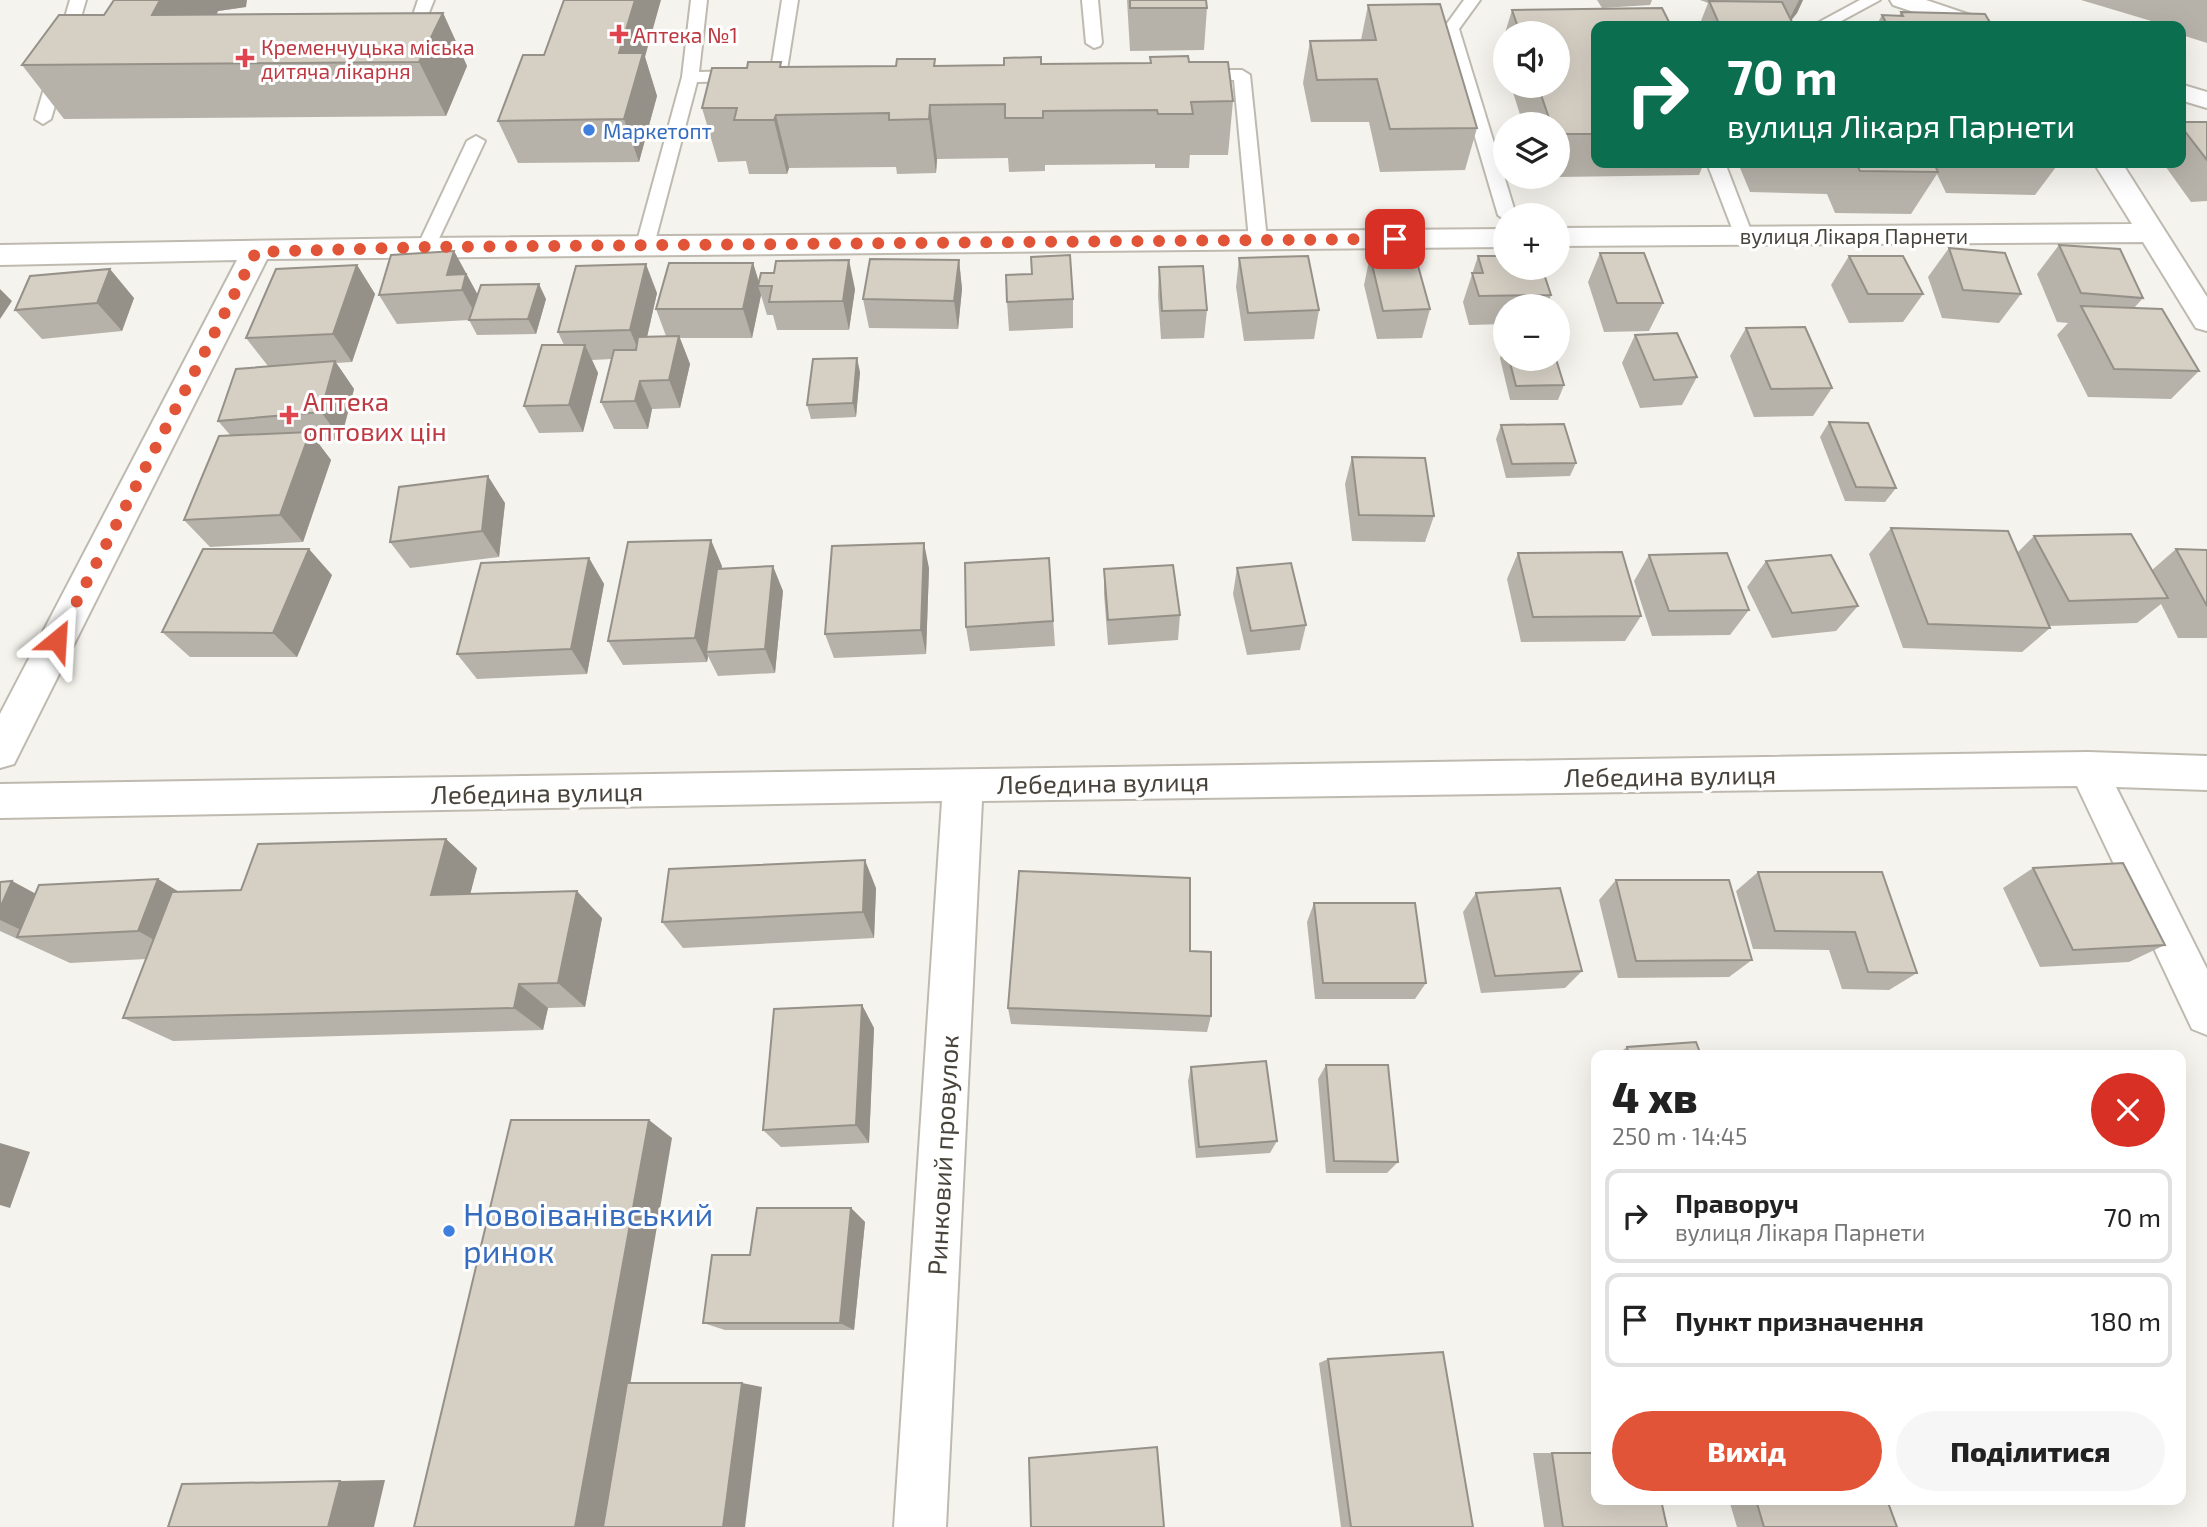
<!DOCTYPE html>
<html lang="uk">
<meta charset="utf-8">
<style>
:root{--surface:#fff;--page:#f6f6f6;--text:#222;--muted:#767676;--line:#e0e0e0;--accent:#e15438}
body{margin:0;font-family:"Exo 2",sans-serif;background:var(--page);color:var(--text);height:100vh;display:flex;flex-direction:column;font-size:26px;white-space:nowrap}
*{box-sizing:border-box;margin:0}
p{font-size:23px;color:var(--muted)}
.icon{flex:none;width:38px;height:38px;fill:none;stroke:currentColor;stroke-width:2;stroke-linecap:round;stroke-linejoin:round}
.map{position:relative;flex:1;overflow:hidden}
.side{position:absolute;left:1591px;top:1050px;width:595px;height:455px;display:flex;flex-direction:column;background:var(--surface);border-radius:14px;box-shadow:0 7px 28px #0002}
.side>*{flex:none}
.guide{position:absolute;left:1591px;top:21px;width:595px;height:147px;border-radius:14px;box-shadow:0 7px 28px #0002;background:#0b6e4f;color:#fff;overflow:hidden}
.fabs{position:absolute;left:1493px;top:21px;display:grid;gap:14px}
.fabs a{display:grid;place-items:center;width:77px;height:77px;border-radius:50%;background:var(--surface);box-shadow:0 7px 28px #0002;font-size:35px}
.pin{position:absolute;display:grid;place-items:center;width:60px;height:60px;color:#fff;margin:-30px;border-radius:14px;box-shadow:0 4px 10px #0006}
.me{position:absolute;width:77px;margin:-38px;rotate:27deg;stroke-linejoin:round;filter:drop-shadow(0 0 5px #0008)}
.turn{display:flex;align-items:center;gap:24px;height:147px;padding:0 21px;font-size:32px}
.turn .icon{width:91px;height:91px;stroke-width:2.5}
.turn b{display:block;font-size:49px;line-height:60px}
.round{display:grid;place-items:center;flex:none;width:74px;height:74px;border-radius:37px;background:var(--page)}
.overview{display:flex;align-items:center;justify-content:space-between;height:119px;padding:0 21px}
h1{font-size:42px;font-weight:800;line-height:52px}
.cta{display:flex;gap:14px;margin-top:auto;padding:14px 21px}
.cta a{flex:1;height:80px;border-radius:42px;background:var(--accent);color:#fff;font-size:28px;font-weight:800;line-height:80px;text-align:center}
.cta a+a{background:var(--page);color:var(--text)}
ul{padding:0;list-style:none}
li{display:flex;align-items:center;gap:21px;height:94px;margin:0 14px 10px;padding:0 7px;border:4px solid var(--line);border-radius:14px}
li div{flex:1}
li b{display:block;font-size:26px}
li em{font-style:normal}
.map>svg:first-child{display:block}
</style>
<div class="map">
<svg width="2207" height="1527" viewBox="0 0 2207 1527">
<rect width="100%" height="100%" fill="#f5f3ed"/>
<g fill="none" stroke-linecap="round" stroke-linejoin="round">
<g stroke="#bfbab0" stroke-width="4">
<g id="service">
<path d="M70,0h16l-35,119 -8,5 -8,-5z"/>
<path d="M418,0h16l-10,25 -33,1v-6l21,-2z"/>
<path d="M691,0h16l-8,72 43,-1 8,5 -8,5 -45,1 -43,163 -9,6 -9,-6 46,-168z"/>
<path d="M782,0h16l-12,76 -8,5 -8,-5z"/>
<path d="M1082,0h16l4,43 -2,3 -6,2 -8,-5z"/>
<path d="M1464,0h16l-21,29 57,186h-11v5l-7,-5 -55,-186z"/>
<path d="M1860,0h20l-48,26h-20z"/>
<path d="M1195,70h47l8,5 17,165 -3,4h-12l-3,-4 -15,-160 -45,-2 -2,-3z"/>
<path d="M476,136l9,5 -50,106 -2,4h-14l-2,-4 50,-106z"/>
<path d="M1707,163h18l28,73 -3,4 -6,2 -9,-6z"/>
</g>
</g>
<g stroke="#bfbab0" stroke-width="4">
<g id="minor">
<path d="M1890,0h36l62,21 3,5h-36l-62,-21z"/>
<path d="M2180,84l27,8v16l-27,-8z"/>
<path d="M2094,163h28l85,134v34l-11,-3 -53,-86 -585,4v-18l574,-4z"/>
<path d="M1505,229v18l-1238,12 -253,505 -14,4v-54l237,-454 -237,5v-20l426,-7z"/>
<path d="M2088,752l119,4v34l-91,-3 91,182v66l-15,-6 -115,-243 -1095,15 -36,726h-52l48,-726 -942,17v-34z"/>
</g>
</g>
<use href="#service" fill="#fff" fill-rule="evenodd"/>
<use href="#minor" fill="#fff" fill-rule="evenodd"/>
</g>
<g fill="#b7b2a9">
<path d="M1127,0h79l1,8 -3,42 -74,1z"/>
<path d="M1597,0h55l-2,5 -48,3z"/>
<path d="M1700,0h103l-6,13 -6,8 3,5h-95l9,-23z"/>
<path d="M2081,0h126v43l-25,-8 2,-4 -4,-1v-4h-12z"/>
<path d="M1368,5l109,123 -12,42 -85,2 -11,-50h-58l-8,-39 7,-42 51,-1z"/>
<path d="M246,7l-28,4 -1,3 226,-1 24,53 -21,50 -382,3 -42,-54 82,-50z"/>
<path d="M1512,10l84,16v137h108l-5,12 -141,2v-53h-35l-12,-38h47v-53h-53z"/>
<path d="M1901,12l91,14h-116l6,-11 17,1z"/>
<path d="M1505,34v34l-5,-16z"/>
<path d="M645,57l12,39 -18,66 -121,1 -20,-42z"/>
<path d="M1150,57l39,5 44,39 -5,54h-38l-1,13h-34v-4l-110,1v6l-36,1 -1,-14 -71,1 -1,14 -39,1 -1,-7 -107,1 -2,6h-38l-3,-13 -28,1 -16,-54 80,-41 114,-1 39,-7v7l215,-3z"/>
<path d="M2180,122h27v79l-16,1 -28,-39h17z"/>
<path d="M1738,163h321l-24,32 -89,-2 -9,-19 -26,40 -76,-1 -8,-19 -77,-2z"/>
<path d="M2059,245l84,53 -9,10 65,63 -28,28 -83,-2 -31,-62 11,-12 -11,-1 -20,-48z"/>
<path d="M1949,248l72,46 -22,29 -57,-5 -14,-41z"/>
<path d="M454,251l24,44 68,4 -10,35 -59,1 -8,-15 -72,4 -18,-29z"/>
<path d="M1600,253l63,50 -14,28 -45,1 -16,-50z"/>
<path d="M1370,256l60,53 -8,29 -45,1 -13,-54z"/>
<path d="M1478,256l73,39 -4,11h-42v18l-36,1 -6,-23z"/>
<path d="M1849,256l74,38 -20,28 -54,1 -18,-38z"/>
<path d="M1239,258l80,52 -5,29 -70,2 -8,-54z"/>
<path d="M959,260l3,29 -4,40 -89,-1 -6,-29z"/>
<path d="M753,263l6,19 96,7 -6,41h-72l-4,-15h-6l-6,-20 -9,43h-72l10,26 -10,44 -28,1 -4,20h-34l-13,-27 11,-43 -20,1 6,13 -15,59 -44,1 -15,-27 40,-61 -6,-13 99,-39 -10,44 19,-1 -10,-27z"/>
<path d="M357,265l18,29 -23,68 -16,1 18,26 -13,50 -24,3 14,18 -28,82 -93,5 -26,-27 47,-84 -13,-15 50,-55 -22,-28z"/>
<path d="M1159,267l48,43 -3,28 -43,1 -3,-43z"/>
<path d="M134,298l-12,33 -80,8 -27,-29z"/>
<path d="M1073,299v29l-64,3 -2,-29z"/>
<path d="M1746,328l86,60 -19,28 -59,1 -24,-61z"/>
<path d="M1635,335l62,42 -15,28 -42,3 -18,-45z"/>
<path d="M1505,345v14h51l8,26 -6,15h-48l-10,-42z"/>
<path d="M860,372l-4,45 -45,2 -4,-14z"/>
<path d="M1829,422l67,66 -11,14 -40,-1 -25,-64z"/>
<path d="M1501,425l75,38 -6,13 -64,2 -10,-39z"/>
<path d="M1352,457l82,59 -9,26 -73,-1 -7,-57z"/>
<path d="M505,503l-6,54 -89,11 -20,-26z"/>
<path d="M1891,528l127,24 16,-16 118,34 24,-21 31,1v88h-29l-17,-34 -24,19 -88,3 1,2 -28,24 -119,-4 -34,-94z"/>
<path d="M1518,553l123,63 -16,25 -104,1 -14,-63z"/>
<path d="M1649,555l100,55 -19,25 -78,1 -18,-55z"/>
<path d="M589,558l15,26 -17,90 -110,5 -20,-25z"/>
<path d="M1049,558l6,88 -85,5 -4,-24z"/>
<path d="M1766,561l92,45 -22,25 -64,7 -25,-51z"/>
<path d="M722,566l-1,2 62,23 -8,82 -57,3 -10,-20 -1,6 -84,3 -15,-24z"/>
<path d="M929,568l-3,86 -92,4 -9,-24z"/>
<path d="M1237,568l69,57 -6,25 -53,5 -14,-61z"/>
<path d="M1104,569l76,46 -2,25 -70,5 -4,-51z"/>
<path d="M332,575l-35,82h-107l-28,-25z"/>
<path d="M446,839l31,29 -7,26 132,24 -17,89 -37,1 -5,22 -370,11 -50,-23 23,-59 -76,4 -70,-32v-49l12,-1 23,13 123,-15 21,13 62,-2z"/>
<path d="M2033,868l132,77 -36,17 -89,5 -37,-79z"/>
<path d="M1758,872h124l35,101 -28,17 -47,-1 -13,-39 -76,-1 -17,-58z"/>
<path d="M1616,880l136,80 -23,17 -111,1 -19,-78z"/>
<path d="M876,888l-2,50 -191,10 -21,-26z"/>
<path d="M1476,893l106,78 -17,17 -84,5 -18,-81z"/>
<path d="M1314,903l112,80 -11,16h-100l-8,-77z"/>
<path d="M1190,951l21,65 -4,16 -196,-8 -3,-16z"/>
<path d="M862,1005l12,23 -5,115 -88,4 -18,-17z"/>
<path d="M1627,1047l74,8h-85z"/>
<path d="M1326,1065l72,97 -11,11h-61l-8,-94z"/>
<path d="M1191,1067l86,74 -7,12 -74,5 -8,-77z"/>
<path d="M851,1208l14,14 -11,108h-129l-22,-7z"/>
<path d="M1328,1359l145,168h-132l-22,-164z"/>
<path d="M1533,1453h19l115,74h-123z"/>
<path d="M1729,1500h158l10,27h-160z"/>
</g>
<g fill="#959189">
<path d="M160,0h87l-1,7 -28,4 -28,53 -38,-49z"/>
<path d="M635,0h26l-16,57 12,39 -18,66 -15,-43 -5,-66z"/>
<path d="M1799,0h4l-6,13 -11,13z"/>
<path d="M443,13l24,53 -21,50 -27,-54z"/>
<path d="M930,105l7,54 -1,14 -7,-54z"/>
<path d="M776,115l13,53 -2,6 -13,-54z"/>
<path d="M454,251l28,52 -4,16 -16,-29 -15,-15z"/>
<path d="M849,260l6,29 -6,41 -6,-29z"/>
<path d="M959,260l3,29 -4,40 -4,-28z"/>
<path d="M753,263l7,23h-2l3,9 -9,43 -9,-29z"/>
<path d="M646,264l11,29 -15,66 -12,-29z"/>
<path d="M357,265l18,29 -23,68 -19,-28z"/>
<path d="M110,269l24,29 -12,33 -25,-28z"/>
<path d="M539,284l7,15 -10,35 -8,-15z"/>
<path d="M0,289l12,12 -12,18z"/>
<path d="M679,336l11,28 -10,44 -11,-28z"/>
<path d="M585,345l13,28 -15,59 -14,-27z"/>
<path d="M857,358l3,14 -4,45 -3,-14z"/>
<path d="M335,361l19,28 -13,50 -20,-27z"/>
<path d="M640,381l12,28 -4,20 -13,-28z"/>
<path d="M310,432l21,28 -28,82 -23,-27z"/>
<path d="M488,476l17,27 -6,54 -17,-26z"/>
<path d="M711,540l11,26 -14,86h-2l2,4 -1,6 -12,-24z"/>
<path d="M924,543l5,25 -3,86 -5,-24z"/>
<path d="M309,549l23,26 -35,82 -24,-24z"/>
<path d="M589,558l15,26 -17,90 -16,-25z"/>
<path d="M773,566l10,25 -8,82 -10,-24z"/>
<path d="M446,839l31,29 -14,54 -32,-27z"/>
<path d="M865,860l11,28 -2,50 -11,-26z"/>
<path d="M158,879l45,28 -18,50 -47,-26z"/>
<path d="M12,881l65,35 -43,20 -34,-16v-12z"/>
<path d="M577,891l25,27 -17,89 -27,-24z"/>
<path d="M519,984l29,24 -5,22 -29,-22z"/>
<path d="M862,1005l12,23 -5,115 -13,-18z"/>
<path d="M649,1120l23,18 -66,389h-31z"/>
<path d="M0,1143l30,9 -20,56 -10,-3z"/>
<path d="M851,1208l14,14 -11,108 -14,-7z"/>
<path d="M742,1383l20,4 -17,140h-22z"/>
<path d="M385,1480l-11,47h-46l12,-46z"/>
</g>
<g fill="#d5cfc4" stroke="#959189" stroke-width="2">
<path d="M114,0h46l-8,15 291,-2 -24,49 -397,3 37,-50h45z"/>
<path d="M564,0h71l-16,53h24l-19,66 -126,2 25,-66h21z"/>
<path d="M1130,0h76l1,8h-77z"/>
<path d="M1709,1l73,1 12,24h-74z"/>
<path d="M1440,4l37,124 -87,1 -13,-50 -60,1 -7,-39 66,-1 -8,-35z"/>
<path d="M1662,8l9,18h-75v108h-38v-10h-7l-13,-38h20v-53h-38l-8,-23z"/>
<path d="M1901,12l84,2 7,12h-104l-6,-11 21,1z"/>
<path d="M1188,56l1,6h39l5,39 -42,1 2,12h-35l-1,-4 -114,1v7h-38v-14l-75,1 -1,14 -40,1v-7l-113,2 -2,5h-40l3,-12h-35l10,-40h35l1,-6h33l-1,5 116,-1 1,-7h38l-1,7 70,-1v-7l37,-1v7l110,-1 -1,-6z"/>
<path d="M2180,122h27v38l-27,-35z"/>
<path d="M1856,163h78l4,9 -78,-1z"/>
<path d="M2059,245l61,4 23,49 -62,-5z"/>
<path d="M1949,248l56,5 16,41 -58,-4z"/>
<path d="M454,251l-7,24 19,-1 -4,16 -83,5 12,-40z"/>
<path d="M1600,253h44l19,50h-46z"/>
<path d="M1070,255l3,44 -66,3 -1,-27 26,-1 -1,-17z"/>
<path d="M1415,255l15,54 -47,2 -13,-55z"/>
<path d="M1308,256l11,54 -71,3 -9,-55z"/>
<path d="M1478,256h27v12h37l9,27 -72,1 -7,-23h11z"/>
<path d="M1849,256h54l20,38h-55z"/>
<path d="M870,259l89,1 -5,41 -91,-2z"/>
<path d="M849,260l-6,41 -74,1 3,-16h-14l3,-13h13l2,-12z"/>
<path d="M669,263h84l-10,46h-87z"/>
<path d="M646,264l-16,66 -72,2 18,-66z"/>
<path d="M357,265l-24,69 -87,4 30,-69z"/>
<path d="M1203,266l4,44 -45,1 -3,-44z"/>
<path d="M110,269l-13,34 -82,7 15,-34z"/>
<path d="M539,284l-11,35 -59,1 12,-35z"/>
<path d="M2081,306l81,3 37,62 -85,-2z"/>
<path d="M1805,327l27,61 -61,1 -25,-61z"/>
<path d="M1677,333l20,44 -43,3 -19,-45z"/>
<path d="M679,336l-10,44 -29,1 -5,20 -34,1 13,-52h22l2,-13z"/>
<path d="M542,345h43l-16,60 -45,1z"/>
<path d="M857,358l-4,45 -46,2 6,-46z"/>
<path d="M1509,359h47l8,26 -48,1z"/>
<path d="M335,361l-14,51 -103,9 18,-52z"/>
<path d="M1829,422l39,1 28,65 -40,-1z"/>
<path d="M1564,424l12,39 -64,1 -11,-39z"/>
<path d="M310,432l-30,83 -96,5 35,-84z"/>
<path d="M1352,457l73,1 9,58 -75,-1z"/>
<path d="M488,476l-6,55 -92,11 9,-55z"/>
<path d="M1891,528l117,3 42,97 -122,-4z"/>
<path d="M2131,534l37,64 -99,3 -35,-65z"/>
<path d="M711,540l-16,98 -87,3 20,-99z"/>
<path d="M924,543l-3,87 -96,4 7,-88z"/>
<path d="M203,549h106l-36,84 -111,-1z"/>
<path d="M2176,549l31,1v56z"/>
<path d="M1622,552l19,64 -108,1 -15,-64z"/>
<path d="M1727,553l22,57 -80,1 -20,-56z"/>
<path d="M1831,555l27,51 -66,7 -26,-52z"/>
<path d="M589,558l-18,91 -114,5 24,-91z"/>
<path d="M1049,558l4,63 -87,6 -1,-64z"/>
<path d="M1291,563l15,62 -55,6 -14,-63z"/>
<path d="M1173,565l7,50 -72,5 -4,-51z"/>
<path d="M773,566l-8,83 -59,3 11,-83z"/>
<path d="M446,839l-15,56 146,-4 -19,92 -39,1 -5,24 -391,10 49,-126 69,-2 17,-46z"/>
<path d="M865,860l-2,52 -201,10 7,-53z"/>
<path d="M2123,863l42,82 -92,5 -40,-82z"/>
<path d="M1019,871l171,7v73l21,1v64l-203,-8z"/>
<path d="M1758,872h124l35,101 -49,-1 -13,-40 -80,-1z"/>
<path d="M158,879l-20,52 -121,6 22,-52z"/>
<path d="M1616,880h113l23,80 -116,1z"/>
<path d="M12,881l-12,27v-26z"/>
<path d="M1560,888l22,83 -87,5 -19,-83z"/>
<path d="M1314,903h101l11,80h-103z"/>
<path d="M862,1005l-6,120 -93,5 11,-121z"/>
<path d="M1696,1042l5,13h-72l-2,-8z"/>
<path d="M1266,1061l11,80 -78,6 -8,-80z"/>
<path d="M1326,1065h62l10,97 -64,-1z"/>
<path d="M511,1120h138l-74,407h-161z"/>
<path d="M757,1208h94l-11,115h-137l9,-68h38z"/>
<path d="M1443,1352l30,175h-122l-23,-168z"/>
<path d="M627,1383h115l-19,144h-120z"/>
<path d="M1157,1447l7,80h-133l-2,-69z"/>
<path d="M1552,1453h44v47h65l6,27h-104z"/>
<path d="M340,1481l-12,46h-160l14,-43z"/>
<path d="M1756,1500h131l10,27h-133z"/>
</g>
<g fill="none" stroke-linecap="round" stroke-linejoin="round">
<path stroke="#e15438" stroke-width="12" stroke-dasharray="0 21.6" d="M57,640l199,-388 170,-5 969,-8"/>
</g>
<g fill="#e0444e" stroke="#fff" stroke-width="2.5">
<path d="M615.5 23.5h7v7h7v7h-7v7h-7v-7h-7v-7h7z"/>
<path d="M241.5 47.5h7v7h7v7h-7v7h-7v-7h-7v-7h7z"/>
<path d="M285.5 404.5h7v7h7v7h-7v7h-7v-7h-7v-7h7z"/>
</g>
<g fill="#3f7fe0" stroke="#fff" stroke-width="2.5">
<circle cx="589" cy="130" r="7"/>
<circle cx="449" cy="1231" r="7"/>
</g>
<g text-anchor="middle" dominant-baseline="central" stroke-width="6" stroke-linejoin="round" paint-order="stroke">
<g font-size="21" fill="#be3a42" stroke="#fff" text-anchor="start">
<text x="633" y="34">Аптека №1</text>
<text x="261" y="46">Кременчуцька міська<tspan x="261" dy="24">дитяча лікарня</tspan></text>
</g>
<g font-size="21" fill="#366cbe" stroke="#fff" text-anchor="start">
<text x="603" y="130">Маркетопт</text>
</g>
<g font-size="21" fill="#49443b" stroke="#fff">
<text x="1854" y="235">вулиця Лікаря Парнети</text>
</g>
<g font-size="26" fill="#be3a42" stroke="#fff" text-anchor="start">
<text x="303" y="400">Аптека<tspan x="303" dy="30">оптових цін</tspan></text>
</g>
<g font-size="26" fill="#49443b" stroke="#fff">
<text transform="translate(1670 775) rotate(-1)">Лебедина вулиця</text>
<text transform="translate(1103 782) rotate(-1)">Лебедина вулиця</text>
<text transform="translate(537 792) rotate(-1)">Лебедина вулиця</text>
<text transform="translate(942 1155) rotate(-87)">Ринковий провулок</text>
</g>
<g font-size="32" fill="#366cbe" stroke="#fff" text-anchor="start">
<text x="463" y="1213">Новоіванівський<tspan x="463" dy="37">ринок</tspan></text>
</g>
</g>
</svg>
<div class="fabs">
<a><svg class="icon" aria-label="sound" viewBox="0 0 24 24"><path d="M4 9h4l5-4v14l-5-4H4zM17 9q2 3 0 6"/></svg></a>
<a><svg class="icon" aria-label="layers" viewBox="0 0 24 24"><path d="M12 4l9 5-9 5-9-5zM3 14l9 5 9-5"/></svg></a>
<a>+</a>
<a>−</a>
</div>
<div class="pin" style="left:1395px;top:239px;background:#d93025"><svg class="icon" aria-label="arrive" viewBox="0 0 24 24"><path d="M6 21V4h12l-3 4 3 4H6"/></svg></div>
<svg class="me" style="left:57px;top:640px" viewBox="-20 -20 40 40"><path d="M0-17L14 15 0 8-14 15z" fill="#e15438" stroke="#fff" stroke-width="4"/></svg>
<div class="guide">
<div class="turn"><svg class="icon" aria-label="right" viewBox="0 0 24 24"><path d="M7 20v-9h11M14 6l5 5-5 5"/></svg><div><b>70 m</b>вулиця Лікаря Парнети</div></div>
</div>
<section class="side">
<div class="overview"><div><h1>4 хв</h1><p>250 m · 14:45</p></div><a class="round" style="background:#d93025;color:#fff"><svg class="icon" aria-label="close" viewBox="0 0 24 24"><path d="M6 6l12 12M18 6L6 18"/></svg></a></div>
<ul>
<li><svg class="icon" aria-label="right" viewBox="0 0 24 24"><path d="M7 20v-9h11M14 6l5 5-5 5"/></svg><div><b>Праворуч</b><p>вулиця Лікаря Парнети</p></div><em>70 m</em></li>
<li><svg class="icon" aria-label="arrive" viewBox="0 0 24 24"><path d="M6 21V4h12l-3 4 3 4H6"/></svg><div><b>Пункт призначення</b></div><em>180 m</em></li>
</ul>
<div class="cta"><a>Вихід</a><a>Поділитися</a></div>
</section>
</div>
